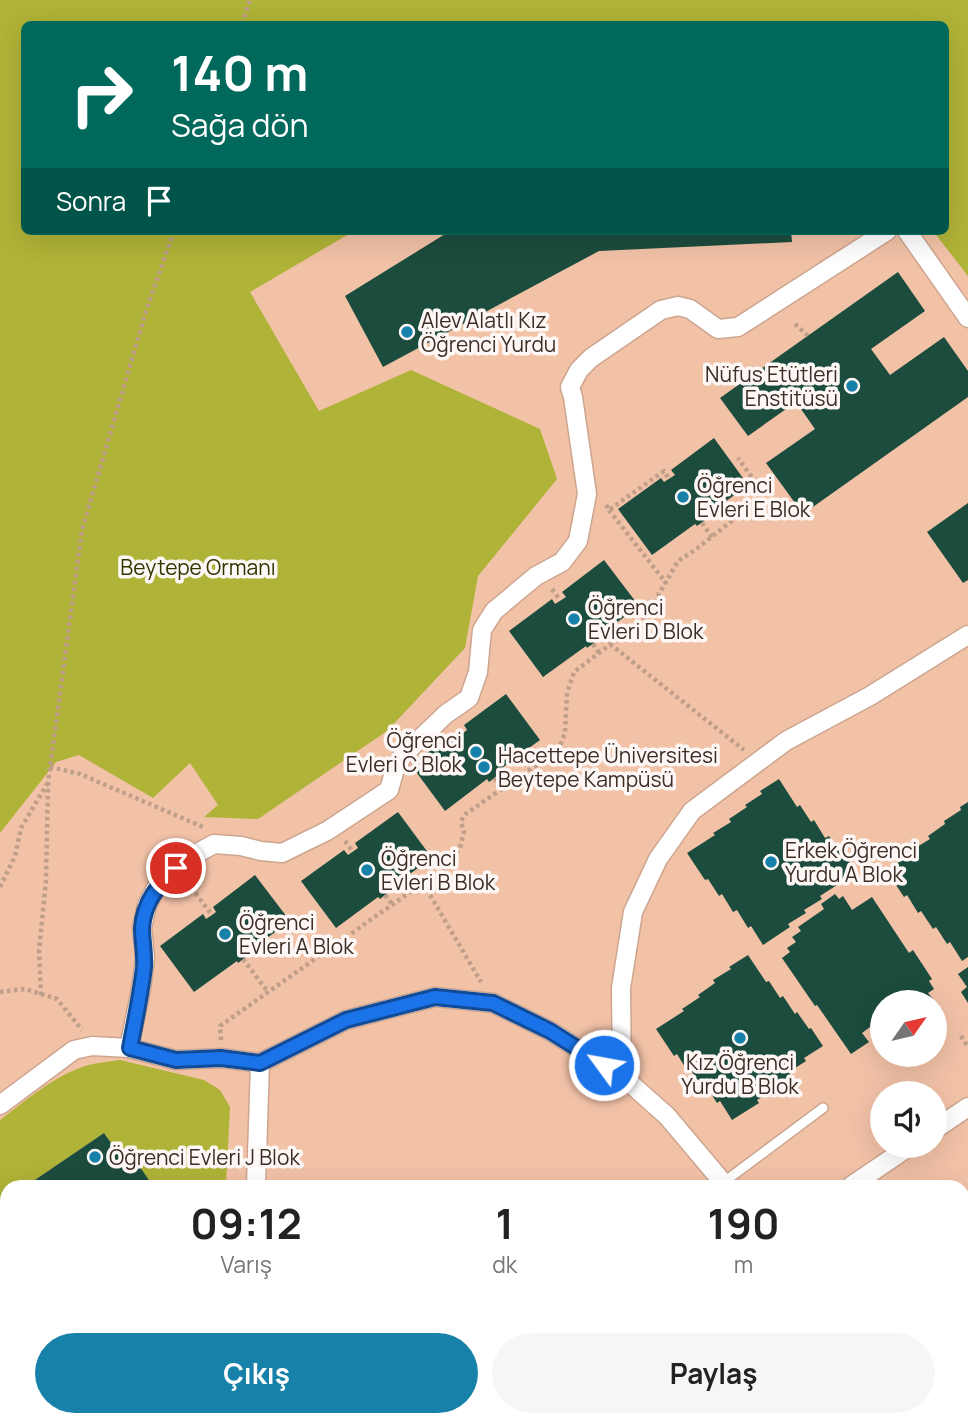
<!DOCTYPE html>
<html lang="tr">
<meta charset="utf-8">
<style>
:root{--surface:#fff;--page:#f6f6f6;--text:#222;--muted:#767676;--accent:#1881aa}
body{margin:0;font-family:Manrope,sans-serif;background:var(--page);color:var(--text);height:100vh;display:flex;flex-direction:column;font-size:26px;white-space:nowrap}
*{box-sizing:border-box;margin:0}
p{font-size:23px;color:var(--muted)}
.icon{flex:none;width:38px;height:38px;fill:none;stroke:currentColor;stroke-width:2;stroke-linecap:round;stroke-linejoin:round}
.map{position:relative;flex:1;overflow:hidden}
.sheet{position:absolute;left:0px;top:1180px;width:970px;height:247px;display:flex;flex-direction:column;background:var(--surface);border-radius:21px 21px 0 0;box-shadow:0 7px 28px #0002}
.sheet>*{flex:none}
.banner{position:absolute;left:21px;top:21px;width:928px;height:214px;border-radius:10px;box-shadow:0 7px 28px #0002;background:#00695c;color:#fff;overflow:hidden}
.needle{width:46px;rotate:56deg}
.controls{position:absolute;left:870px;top:990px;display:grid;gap:14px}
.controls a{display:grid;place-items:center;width:77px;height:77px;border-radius:50%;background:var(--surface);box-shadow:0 7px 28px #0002;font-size:35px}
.pin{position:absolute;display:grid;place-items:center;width:60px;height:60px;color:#fff;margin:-30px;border:4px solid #fff;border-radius:50%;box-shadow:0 2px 7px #0007}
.me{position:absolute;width:77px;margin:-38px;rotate:302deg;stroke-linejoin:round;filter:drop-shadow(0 0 5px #0008)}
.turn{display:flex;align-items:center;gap:24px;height:147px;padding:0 35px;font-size:32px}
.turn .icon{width:91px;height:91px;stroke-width:2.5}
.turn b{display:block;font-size:49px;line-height:60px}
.then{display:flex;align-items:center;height:66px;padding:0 35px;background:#0003;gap:14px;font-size:26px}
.eta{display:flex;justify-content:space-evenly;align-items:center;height:119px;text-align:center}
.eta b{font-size:42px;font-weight:700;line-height:49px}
.cta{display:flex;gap:14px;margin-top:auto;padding:14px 35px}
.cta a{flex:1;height:80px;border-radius:42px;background:var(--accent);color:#fff;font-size:28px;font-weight:700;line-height:80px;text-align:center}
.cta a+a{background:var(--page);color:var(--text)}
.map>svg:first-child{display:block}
</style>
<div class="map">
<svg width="968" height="1426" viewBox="0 0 968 1426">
<rect width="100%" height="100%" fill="#f8cfb7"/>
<path fill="#f2c2a7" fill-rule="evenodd" d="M968,0v1426h-968v-896l249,-238 105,-61h591v-207zM882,1003h52v52h-52zM882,1094h52v52h-52zM7,1186h955v233h-955z"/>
<path fill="#ccd188" d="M30,1419h128l5,7h-143z"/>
<g fill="#afb337">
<path d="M0,0h968v276l-35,-45h12v-207h-921v207h330l-104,61 69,119 92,-41 129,59 17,50 -79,97 -13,72 -78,83 -129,88 -54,-2 14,-12 -28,-42 -37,35 -74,-43 -23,7 -56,71z"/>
<path d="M120,1060l84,20 16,10 10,17 -4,79h-73l-22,-31 -8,5 -19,-27 -78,53h-19v14l-5,4 5,7v41l-7,5v-137c24,-18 49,-40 77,-51 14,-6 29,-7 43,-9z"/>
</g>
<g fill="#1c4c3e">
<path d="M450,231h341l1,11 -193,9 -216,116 -38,-71z"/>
<path d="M898,272l27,39 -54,38 19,26 54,-38 24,34v26l-165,117 -37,-51 49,-34 -19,-27 -48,34 -28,-38z"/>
<path d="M714,438l34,47 -42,31 2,2 -11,8 -2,-2 -43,31 -34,-46 43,-31 3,4 11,-7 -4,-5z"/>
<path d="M968,503v77l-5,3 -36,-51z"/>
<path d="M604,560l35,46 -43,32 2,2 -11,8 -1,-2 -43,31 -34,-46 43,-32 3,5 11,-7 -4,-5z"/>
<path d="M506,694l34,46 -42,31 2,3 -11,8 -2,-3 -42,32 -34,-46 42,-32 4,5 10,-8 -3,-5z"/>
<path d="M779,779l18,28 3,-2 11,17 3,-2 11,18 4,-2 11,17 2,-1 13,18 -19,12 1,3 -17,11 2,3 -18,11 2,3 -18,11 2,3 -27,18 -12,-19 -3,2 -11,-18 -4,2 -11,-18 -3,2 -11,-17 -3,1 -18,-27 28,-18 -2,-2 18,-11 -2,-3 18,-12 -2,-2 17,-11 -2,-3z"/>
<path d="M968,802v155l-6,4 -12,-19 -3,2 -11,-17 -3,2 -12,-18 -3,2 -11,-18 -3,2 -18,-27 28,-17 -2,-3 18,-11 -2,-3 17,-12 -1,-3 17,-11 -1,-3z"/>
<path d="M398,812l34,46 -43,31 2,2 -6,4 -5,4 -2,-2 -42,31 -35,-47 43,-31 4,5 10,-7 -3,-5z"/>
<path d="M255,875l35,46 -43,32 2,2 -11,8 -1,-2 -43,31 -34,-46 43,-32 3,5 6,-4 4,-3 -3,-5z"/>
<path d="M835,894l4,5 4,-3 9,14 20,-13 37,56 4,-3 19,29 -3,2 5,8 -6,4 5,6 -6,4h-45v27l-9,-12 -2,1 3,5 -12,9 7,9 -18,12 -34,-49 -2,1 -33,-48 8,-6 -3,-4 9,-6 -4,-5 9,-6 -3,-4 26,-18 -3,-5z"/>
<path d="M748,955l18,27 3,-1 11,17 3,-2 12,18 2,-2 12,17 2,-1 12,18 -19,12 2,3 -17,11 2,3 -18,11 2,3 -18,11 2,3 -27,17 -12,-19 -3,2 -11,-17 -4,2 -11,-18 -3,2 -11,-18 -3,2 -18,-27 28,-18 -2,-2 18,-12 -2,-2 17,-12 -2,-3 18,-11 -2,-2z"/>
<path d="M968,967v36l-7,-11 6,-5 -9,-13z"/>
<path d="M104,1133l19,27 8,-6 22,32h-127z"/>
<path d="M7,1283v123l-7,-10v-109z"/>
<path d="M111,1419h24l4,7h-38z"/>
<path d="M426,1419h216l-11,7h-200z"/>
</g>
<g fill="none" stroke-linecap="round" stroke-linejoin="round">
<g stroke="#cda58f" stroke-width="12">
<path id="lane" d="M724,1182l99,-74"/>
</g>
<g stroke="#cda58f" stroke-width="21">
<g id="street">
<path d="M907,231l61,87"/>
<path d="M129,1048l12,-59 4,-31 -3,-30 5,-23 9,-17 20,-20 16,-12 22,-12 27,2 20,5 21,2 45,-22 62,-41 6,-21 8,-14 43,-41 23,-16 9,-26 4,-42 12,-19 42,-35 26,-14 16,-21 9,-47 -14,-97 -3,-10 9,-17 12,-12 70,-48 17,-4 12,3 28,20 20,-2 149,-96"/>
<path d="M622,1076l-1,-88 12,-76 25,-53 34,-48 94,-70 84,-45 98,-61"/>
<path d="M0,1105l74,-55 18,-4 37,2 47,12 45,-2 39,5 86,-43 89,-23 58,6 57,28 72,45 45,40 59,70"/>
<path d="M934,1130l34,-23"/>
<path d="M256,1186l4,-123"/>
<path d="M851,1186l59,-40"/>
<path d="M962,1315h6"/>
<path d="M177,1419l5,7"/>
<path d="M401,1419l9,7"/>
<path d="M323,1426l10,-7"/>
</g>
</g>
<g stroke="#bf9e8a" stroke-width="4.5" stroke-dasharray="3.5 3.5" stroke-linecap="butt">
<path d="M242,24l8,-24"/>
<path d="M795,324l13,12"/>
<path d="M606,505l3,5 55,-39 5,8"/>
<path d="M609,510l57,73"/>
<path d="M702,523l10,14"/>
<path d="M552,589l8,11"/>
<path d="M593,644l6,9"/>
<path d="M610,644l134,106"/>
<path d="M50,767l30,7 123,53"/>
<path d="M494,778l8,10"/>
<path d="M345,841l8,11"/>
<path d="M187,882l25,33"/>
<path d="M423,883l58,99"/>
<path d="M0,887l15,-31 6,-28 26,-44"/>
<path d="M385,895l7,9"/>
<path d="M243,959l25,33"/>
<path d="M0,992l25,-3 32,10 25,31"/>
<path d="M41,995l-2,-44 7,-70 2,-98 34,-253 65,-222 27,-77"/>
<path d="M961,1036l7,11"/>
<path d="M221,1040l-1,-14 203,-143 20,-11 17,-24 4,-16 -3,-10 3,-7 86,-59 10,-10 5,-13 2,-40 7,-21 71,-54 33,-57 17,-11 62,-49 4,-11 -23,-32"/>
<path d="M868,1419l3,7"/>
<path d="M950,1426l12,-7"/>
</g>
<use href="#lane" stroke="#fff" stroke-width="9"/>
<use href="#street" stroke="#fff" stroke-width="18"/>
</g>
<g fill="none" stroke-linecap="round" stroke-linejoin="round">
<g stroke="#114b97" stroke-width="18">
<path id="route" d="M176,868c-18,18 -32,33 -34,60 0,13 3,26 2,39 -3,27 -9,54 -14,81l46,12 45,-2 39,5 86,-43 89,-23 58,6 57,28 54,34"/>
</g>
<use href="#route" stroke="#1a73e8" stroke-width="12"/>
</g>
<g fill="#1881aa" stroke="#fdf8f6" stroke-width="2.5">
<circle cx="407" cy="332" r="7"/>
<circle cx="852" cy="386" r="7"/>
<circle cx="683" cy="497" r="7"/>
<circle cx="574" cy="619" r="7"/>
<circle cx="476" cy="752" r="7"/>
<circle cx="484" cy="767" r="7"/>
<circle cx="771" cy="862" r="7"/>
<circle cx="367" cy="870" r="7"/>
<circle cx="225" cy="934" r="7"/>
<circle cx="740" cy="1038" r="7"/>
<circle cx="95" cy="1157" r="7"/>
</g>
<g text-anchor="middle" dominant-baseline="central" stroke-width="7" stroke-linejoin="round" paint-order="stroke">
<g font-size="21" fill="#3d2d24" stroke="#fdf8f6" text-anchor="start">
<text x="421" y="320">Alev Alatlı Kız<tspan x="421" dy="24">Öğrenci Yurdu</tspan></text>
<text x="838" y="374" text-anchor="end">Nüfus Etütleri<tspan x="838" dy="24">Enstitüsü</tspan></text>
<text x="697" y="485">Öğrenci<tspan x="697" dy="24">Evleri E Blok</tspan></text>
<text x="588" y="607">Öğrenci<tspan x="588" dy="24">Evleri D Blok</tspan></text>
<text x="462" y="740" text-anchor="end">Öğrenci<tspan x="462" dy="24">Evleri C Blok</tspan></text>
<text x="498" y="755">Hacettepe Üniversitesi<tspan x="498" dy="24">Beytepe Kampüsü</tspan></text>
<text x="785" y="850">Erkek Öğrenci<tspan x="785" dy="24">Yurdu A Blok</tspan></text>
<text x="381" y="858">Öğrenci<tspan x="381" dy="24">Evleri B Blok</tspan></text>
<text x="239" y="922">Öğrenci<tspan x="239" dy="24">Evleri A Blok</tspan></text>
<text x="740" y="1062" text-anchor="middle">Kız Öğrenci<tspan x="740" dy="24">Yurdu B Blok</tspan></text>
<text x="109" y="1157">Öğrenci Evleri J Blok</text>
</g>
<g font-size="21" fill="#333501" stroke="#fdf8f6">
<text x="198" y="567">Beytepe Ormanı</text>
</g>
</g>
</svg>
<div class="controls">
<a><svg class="needle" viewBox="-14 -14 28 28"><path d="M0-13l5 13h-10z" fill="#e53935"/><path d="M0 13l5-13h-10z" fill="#767676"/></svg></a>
<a><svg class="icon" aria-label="sound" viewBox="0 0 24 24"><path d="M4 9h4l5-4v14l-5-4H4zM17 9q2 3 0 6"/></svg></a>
</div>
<div class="pin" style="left:176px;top:868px;background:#d93025"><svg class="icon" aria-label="arrive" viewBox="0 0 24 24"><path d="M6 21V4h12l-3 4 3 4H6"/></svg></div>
<svg class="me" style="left:604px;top:1065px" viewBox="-20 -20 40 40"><circle r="17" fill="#1a73e8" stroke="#fff" stroke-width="3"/><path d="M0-11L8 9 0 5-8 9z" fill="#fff"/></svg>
<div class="banner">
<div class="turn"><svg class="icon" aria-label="right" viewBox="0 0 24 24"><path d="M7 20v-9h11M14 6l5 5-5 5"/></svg><div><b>140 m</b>Sağa dön</div></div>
<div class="then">Sonra<svg class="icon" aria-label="arrive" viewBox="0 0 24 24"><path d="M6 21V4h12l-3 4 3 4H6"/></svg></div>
</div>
<section class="sheet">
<div class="eta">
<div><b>09:12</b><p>Varış</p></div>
<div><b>1</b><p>dk</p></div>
<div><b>190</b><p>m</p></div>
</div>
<div class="cta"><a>Çıkış</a><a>Paylaş</a></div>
</section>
</div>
